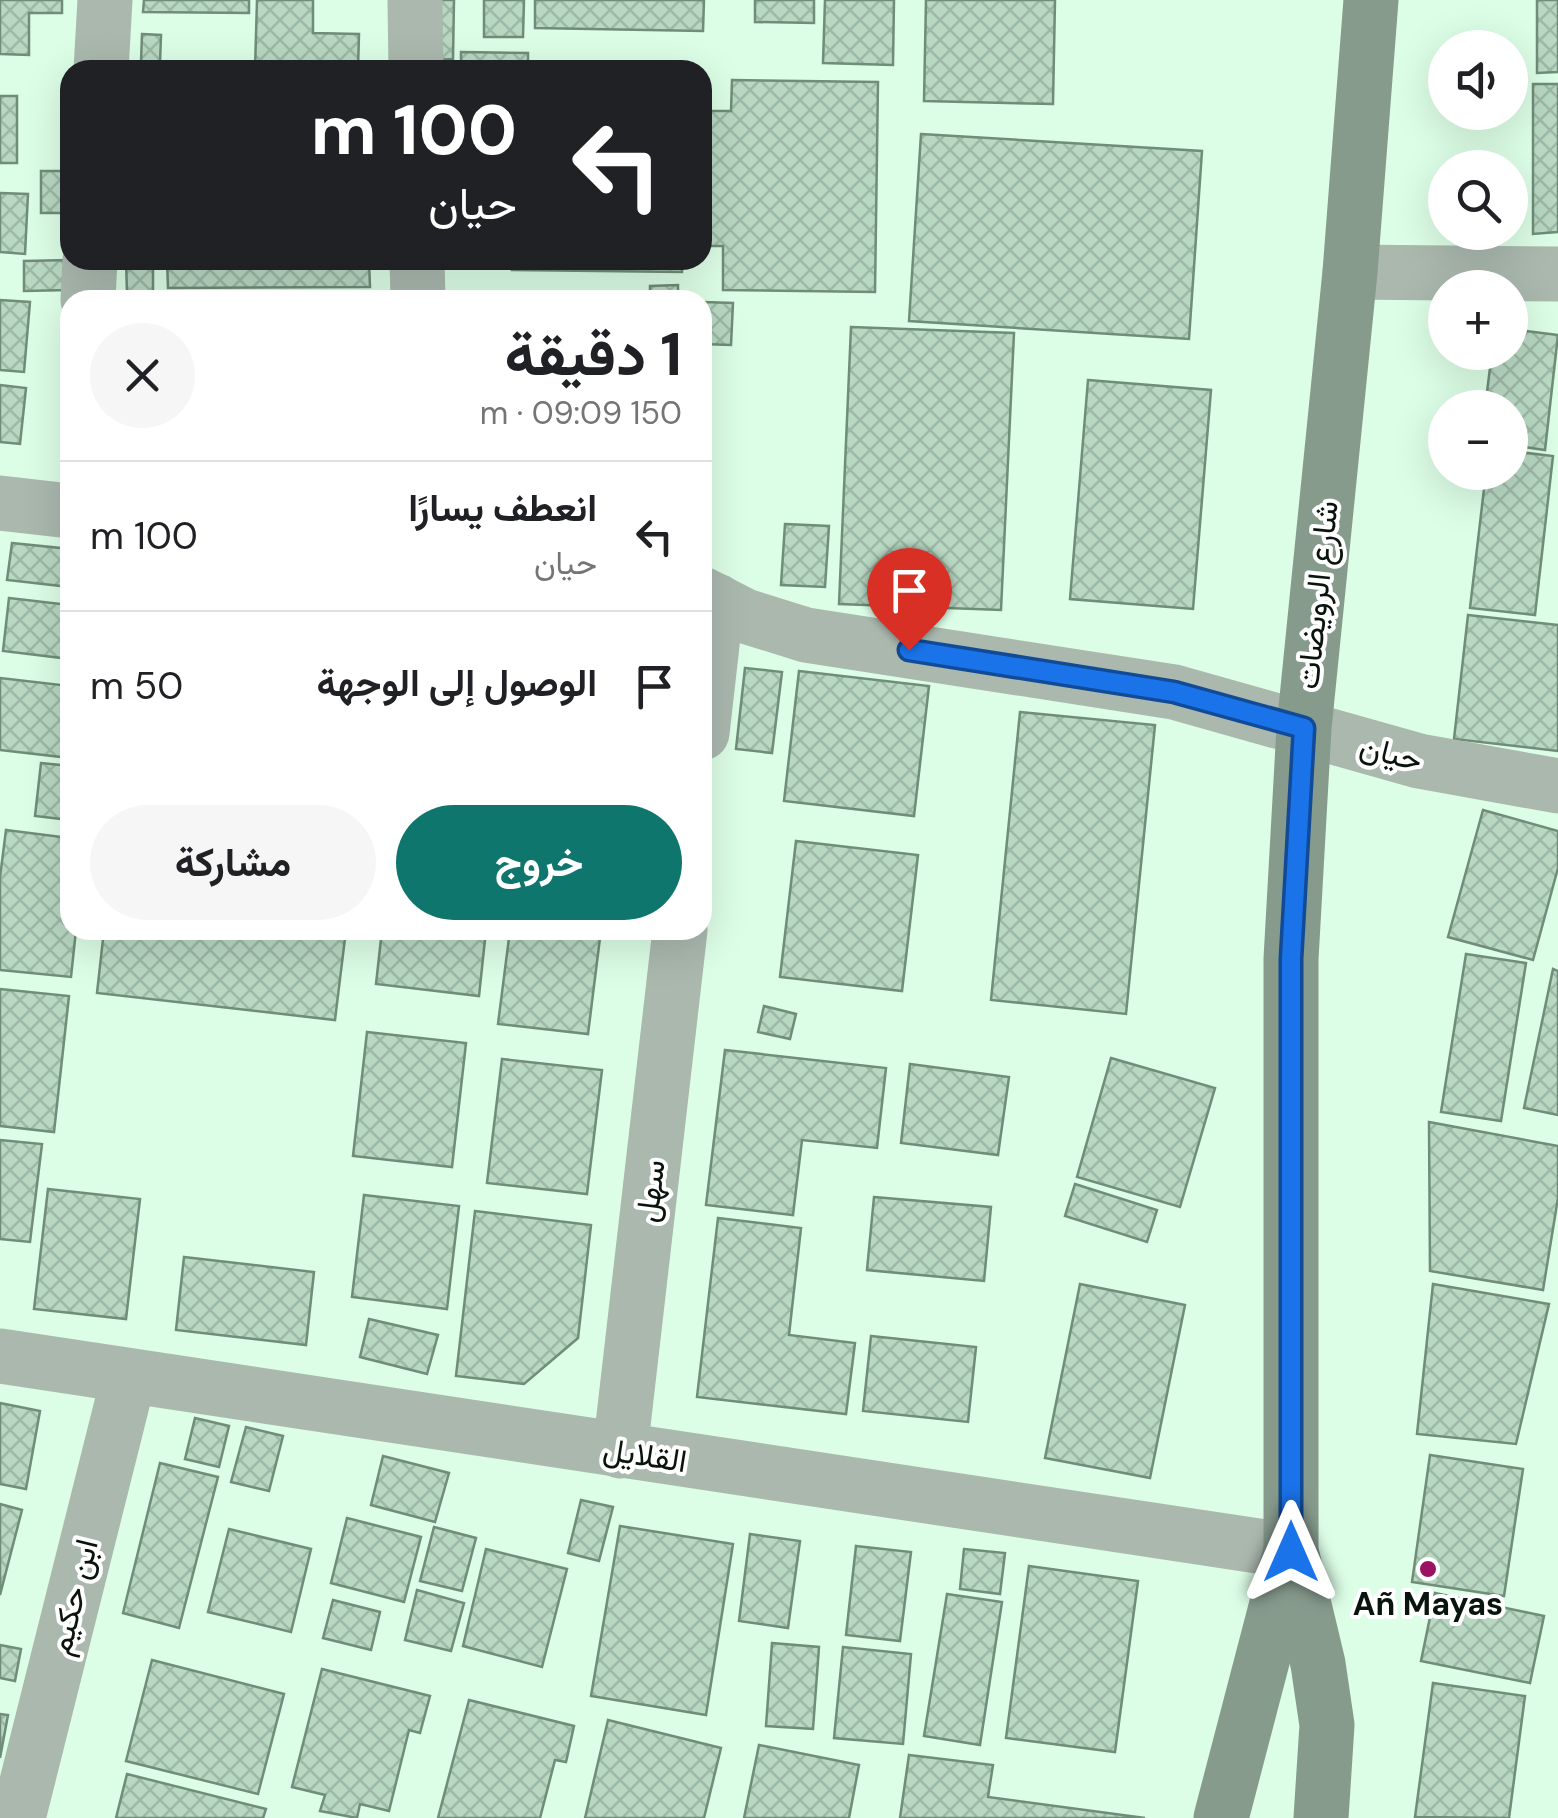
<!DOCTYPE html>
<html lang="ar">
<meta charset="utf-8">
<style>
:root{--surface:#fff;--page:#f6f6f6;--text:#202124;--muted:#757577;--line:#e0e0e0;--accent:#0f766e}
body{margin:0;font-family:"DM Sans",Vazirmatn,sans-serif;background:var(--page);color:var(--text);direction:rtl;height:100vh;display:flex;flex-direction:column;font-size:38px;white-space:nowrap}
*{box-sizing:border-box;margin:0}
p{font-size:32px;color:var(--muted)}
.icon{flex:none;width:55px;height:55px;fill:none;stroke:currentColor;stroke-width:2;stroke-linecap:round;stroke-linejoin:round}
.map{position:relative;flex:1;overflow:hidden;direction:ltr}
.panel{position:absolute;left:60px;top:290px;width:652px;height:650px;display:flex;flex-direction:column;background:var(--surface);border-radius:30px;box-shadow:0 10px 40px #0002;direction:rtl}
.panel>*{flex:none}
.hud{position:absolute;left:60px;top:60px;width:652px;height:210px;border-radius:30px;box-shadow:0 10px 40px #0002;direction:rtl;background:#202124;color:#fff;overflow:hidden}
.controls{position:absolute;left:1428px;top:30px;display:grid;gap:20px}
.controls a{display:grid;place-items:center;width:100px;height:100px;border-radius:50%;background:var(--surface);box-shadow:0 10px 40px #0002;font-size:50px}
.pin{position:absolute;display:grid;place-items:center;width:85px;height:85px;color:#fff;margin:-102px -42px;border-radius:50% 50% 50% 0;rotate:-45deg;box-shadow:0 0 10px #0007}
.pin .icon{rotate:45deg}
.me{position:absolute;width:110px;margin:-55px;rotate:0deg;stroke-linejoin:round;filter:drop-shadow(0 0 8px #0008)}
.turn{display:flex;align-items:center;gap:35px;height:210px;padding:0 30px;font-size:45px}
.turn .icon{width:130px;height:130px;stroke-width:2.5}
.turn b{display:block;font-size:70px;line-height:85px}
.round{display:grid;place-items:center;flex:none;width:105px;height:105px;border-radius:52px;background:var(--page)}
.headline{display:flex;align-items:center;justify-content:space-between;height:170px;padding:0 30px}
h1{font-size:60px;font-weight:700;line-height:75px}
.cta{display:flex;gap:20px;margin-top:auto;padding:20px 30px}
.cta a{flex:1;height:115px;border-radius:60px;background:var(--accent);color:#fff;font-size:40px;font-weight:700;line-height:115px;text-align:center}
.cta a+a{background:var(--page);color:var(--text)}
ul{padding:0;list-style:none}
li{display:flex;align-items:center;gap:30px;height:150px;padding:0 30px;border-top:2px solid var(--line)}
li div{flex:1}
li b{display:block;font-size:38px}
li em{font-style:normal}
.map>svg:first-child{display:block}
</style>
<div class="map">
<svg width="1558" height="1818" viewBox="0 0 1558 1818">
<defs>
<pattern id="building-cross-hatch" width="8" height="8" patternUnits="userSpaceOnUse" patternTransform="scale(2.5)"><rect width="8" height="8" fill="#b8d8c2"/><path d="M0 0l8 8M0 8l8-8" fill="none" stroke="#9db8a6"/></pattern>
</defs>
<rect width="100%" height="100%" fill="#dcfde6"/>
<g fill="url(#building-cross-hatch)" stroke="#6f8d78" stroke-width="2.5">
<path d="M0,0h62v13h-33v42l-29,-1z"/>
<path d="M144,0h105v13l-106,-1z"/>
<path d="M257,0h56v33l46,1 -1,36h-103z"/>
<path d="M428,0h26l-1,59 -25,1z"/>
<path d="M484,0h40l-1,37h-39z"/>
<path d="M535,0h169l-1,31 -168,-3z"/>
<path d="M755,0h59v23l-59,-1z"/>
<path d="M825,0h69l-1,65 -70,-2z"/>
<path d="M926,0h129l-2,104 -129,-3z"/>
<path d="M1537,0h21v72l-21,1z"/>
<path d="M142,34l19,1 -1,28 -19,-1z"/>
<path d="M461,52l67,1v17h-67z"/>
<path d="M732,80l146,2 -3,210 -152,-2v-44h-18l2,-135h24z"/>
<path d="M1533,84h25v148l-25,2z"/>
<rect x="0" y="96" width="17" height="67"/>
<path d="M921,134l281,17 -13,188 -280,-18z"/>
<rect x="41" y="171" width="29" height="42"/>
<path d="M0,193l28,1 -3,60 -25,-2z"/>
<path d="M69,260v30l-45,1v-30z"/>
<path d="M126,260h27v32l-26,1z"/>
<path d="M167,260h202l1,27 -202,1z"/>
<path d="M512,260h170v12l-170,-2z"/>
<path d="M678,285v15h-28v-14z"/>
<path d="M565,296v4h-62v-3z"/>
<path d="M0,300l30,2 -6,70 -24,-2z"/>
<path d="M703,302l30,1 -2,42 -29,-1z"/>
<path d="M851,327l163,6 -13,277 -162,-6z"/>
<path d="M1510,329l48,6 -13,115 -35,-5v-37h-25l7,-56h18z"/>
<path d="M1088,380l123,10 -18,219 -123,-10z"/>
<path d="M0,385l26,3 -6,56 -20,-2z"/>
<path d="M1510,451l43,5 -18,159 -65,-7 16,-136h24z"/>
<path d="M785,524l44,2 -4,61 -44,-2z"/>
<path d="M12,543l58,6v38l-63,-7z"/>
<path d="M9,598l61,7v54l-67,-8z"/>
<path d="M1468,615l90,10v126l-104,-12z"/>
<path d="M745,668l37,4 -10,81 -36,-4z"/>
<path d="M799,671l130,15 -15,130 -130,-15z"/>
<path d="M0,678l70,8v72l-70,-8z"/>
<path d="M1020,712l135,13 -29,289 -135,-14z"/>
<path d="M41,763l29,3v54l-35,-4z"/>
<path d="M1483,810l75,21v37l-25,92 -85,-23z"/>
<path d="M6,830l64,8v92h6l-5,47 -71,-7v-93z"/>
<path d="M796,841l122,14 -16,136 -122,-14z"/>
<path d="M104,930h242l-11,90 -238,-27z"/>
<path d="M382,930h104l-7,66 -103,-12z"/>
<path d="M510,930h91l-13,104 -90,-10z"/>
<path d="M1466,954l60,9 -25,158 -60,-9z"/>
<path d="M1553,969l5,2v144l-34,-7z"/>
<path d="M0,989l69,7 -15,136 -54,-6z"/>
<path d="M764,1006l32,8 -6,25 -32,-7z"/>
<path d="M367,1032l99,11 -14,124 -99,-11z"/>
<path d="M725,1050l161,18 -9,80 -75,-8 -9,75 -87,-10z"/>
<path d="M1111,1058l104,30 -35,119 -103,-30z"/>
<path d="M502,1059l100,11 -15,124 -100,-11z"/>
<path d="M910,1064l99,13 -11,78 -97,-12z"/>
<path d="M1429,1122l129,24v52l-15,92 -113,-19z"/>
<path d="M0,1140l42,4 -12,98 -30,-3z"/>
<path d="M1075,1184l82,26 -10,32 -82,-26z"/>
<path d="M48,1189l92,10 -14,120 -92,-10z"/>
<path d="M364,1195l95,11 -12,103 -95,-12z"/>
<path d="M874,1197l117,10 -7,74 -117,-11z"/>
<path d="M475,1211l116,14 -13,113 -54,46 -68,-8z"/>
<path d="M718,1218l83,10 -12,107 66,8 -9,71 -149,-17z"/>
<path d="M184,1257l130,15 -8,73 -130,-15z"/>
<path d="M1080,1284l105,21 -35,173 -105,-20z"/>
<path d="M1433,1284l116,20 -33,140 -99,-10z"/>
<path d="M369,1319l69,16 -11,39 -67,-17z"/>
<path d="M871,1336l105,11 -8,75 -105,-11z"/>
<path d="M0,1403l40,8 -14,78 -26,-5z"/>
<path d="M195,1418l34,8 -10,41 -34,-8z"/>
<path d="M246,1427l37,9 -14,55 -38,-9z"/>
<path d="M1430,1455l93,14 -19,127 -92,-14z"/>
<path d="M383,1456l66,17 -14,49 -64,-17z"/>
<path d="M160,1463l58,14 -39,151 -56,-15z"/>
<path d="M581,1500l32,7 -14,54 -31,-8z"/>
<path d="M0,1504l22,6 -22,85z"/>
<path d="M347,1518l74,19 -17,65 -73,-19z"/>
<path d="M620,1526l113,18 -27,171 -115,-19z"/>
<path d="M434,1527l42,11 -14,53 -42,-10z"/>
<path d="M229,1529l82,20 -20,83 -83,-20z"/>
<path d="M750,1534l50,7 -12,87 -49,-7z"/>
<path d="M856,1546l55,6 -11,89 -54,-6z"/>
<path d="M486,1549l81,20 -25,98 -79,-21z"/>
<path d="M964,1549l41,4 -5,41 -40,-5z"/>
<path d="M1029,1566l109,15 -23,171 -109,-14z"/>
<path d="M417,1590l47,13 -13,48 -46,-11z"/>
<path d="M1435,1593l109,23 -14,67 -109,-22z"/>
<path d="M947,1594l55,8 -22,143 -56,-9z"/>
<path d="M333,1600l47,12 -9,38 -48,-12z"/>
<path d="M772,1643l47,4 -6,82 -47,-3z"/>
<path d="M0,1645l21,4 -6,32 -15,-3z"/>
<path d="M843,1647l68,7 -8,90 -69,-6z"/>
<path d="M152,1660l132,34 -26,100 -132,-33z"/>
<path d="M322,1669l108,27 -10,37 -11,-3 -20,81 -29,-7 -3,14 -37,-7 5,-16 -33,-8z"/>
<path d="M1433,1683l92,13 -16,122 -94,-1z"/>
<path d="M469,1700l105,26 -8,36 -11,-2 -15,58h-102z"/>
<path d="M0,1714l8,1 -8,43z"/>
<path d="M608,1720l113,28 -17,70h-119z"/>
<path d="M759,1745l100,20 -10,53h-105z"/>
<path d="M909,1755l84,10 -5,32 157,21h-245z"/>
<path d="M127,1774l139,35 -3,9h-147z"/>
</g>
<g fill="none" stroke-linecap="round" stroke-linejoin="round">
<g stroke="#aab8ae" stroke-width="55">
<path d="M415,0l1,70"/>
<path d="M101,70l4,-70"/>
<path d="M417,260l1,40"/>
<path d="M1350,272l208,2"/>
<path d="M88,300l2,-40"/>
<path d="M0,503l70,8"/>
<path d="M702,594l43,22 61,19 368,57 245,69 139,25"/>
<path d="M702,733l15,-132"/>
<path d="M0,1356l1291,195"/>
<path d="M620,1451l60,-521"/>
<path d="M18,1818l111,-442"/>
</g>
<g stroke="#879b8d" stroke-width="55">
<path d="M1221,1818l69,-264"/>
<path d="M1321,1818l6,-93 -9,-61 -27,-113v-592l13,-231 46,-456 21,-272"/>
</g>
</g>
<g fill="none" stroke-linecap="round" stroke-linejoin="round">
<g stroke="#114b97" stroke-width="25">
<path id="route" d="M909,650l265,42 130,36 -13,231v593"/>
</g>
<use href="#route" stroke="#1a73e8" stroke-width="18"/>
</g>
<circle fill="#9b1263" stroke="#fff" stroke-width="4" cx="1428" cy="1569" r="10"/>
<g text-anchor="middle" dominant-baseline="central" stroke-width="8" stroke-linejoin="round" paint-order="stroke">
<g font-size="32" fill="#09140d" stroke="#fff">
<text transform="translate(1317 595) rotate(-84)">شارع الرويضات</text>
<text transform="translate(1391 753) rotate(14)">حيان</text>
<text transform="translate(650 1191) rotate(-83)">سهل</text>
<text transform="translate(645 1455) rotate(9)">القلايل</text>
<text transform="translate(73 1597) rotate(-76)">ابن حكيم</text>
</g>
<g font-size="32" font-weight="bold" fill="#09140d" stroke="#fff">
<text x="1428" y="1604">Añ Mayas</text>
</g>
</g>
</svg>
<div class="controls">
<a><svg class="icon" aria-label="sound" viewBox="0 0 24 24"><path d="M4 9h4l5-4v14l-5-4H4zM17 9q2 3 0 6"/></svg></a>
<a><svg class="icon" aria-label="search" viewBox="0 0 24 24"><circle cx="10" cy="10" r="6"/><path d="M15 15l6 6"/></svg></a>
<a>+</a>
<a>−</a>
</div>
<div class="pin" style="left:909px;top:650px;background:#d93025"><svg class="icon" aria-label="arrive" viewBox="0 0 24 24"><path d="M6 21V4h12l-3 4 3 4H6"/></svg></div>
<svg class="me" style="left:1291px;top:1552px" viewBox="-20 -20 40 40"><path d="M0-17L14 15 0 8-14 15z" fill="#1a73e8" stroke="#fff" stroke-width="4"/></svg>
<div class="hud">
<div class="turn"><svg class="icon" aria-label="left" viewBox="0 0 24 24"><path d="M17 20v-9H6M10 6l-5 5 5 5"/></svg><div><b>100 m</b>حيان</div></div>
</div>
<section class="panel">
<div class="headline"><div><h1>1 دقيقة</h1><p>150 m · 09:09</p></div><a class="round"><svg class="icon" aria-label="close" viewBox="0 0 24 24"><path d="M6 6l12 12M18 6L6 18"/></svg></a></div>
<ul>
<li><svg class="icon" aria-label="left" viewBox="0 0 24 24"><path d="M17 20v-9H6M10 6l-5 5 5 5"/></svg><div><b>انعطف يسارًا</b><p>حيان</p></div><em>100 m</em></li>
<li><svg class="icon" aria-label="arrive" viewBox="0 0 24 24"><path d="M6 21V4h12l-3 4 3 4H6"/></svg><div><b>الوصول إلى الوجهة</b></div><em>50 m</em></li>
</ul>
<div class="cta"><a>خروج</a><a>مشاركة</a></div>
</section>
</div>
